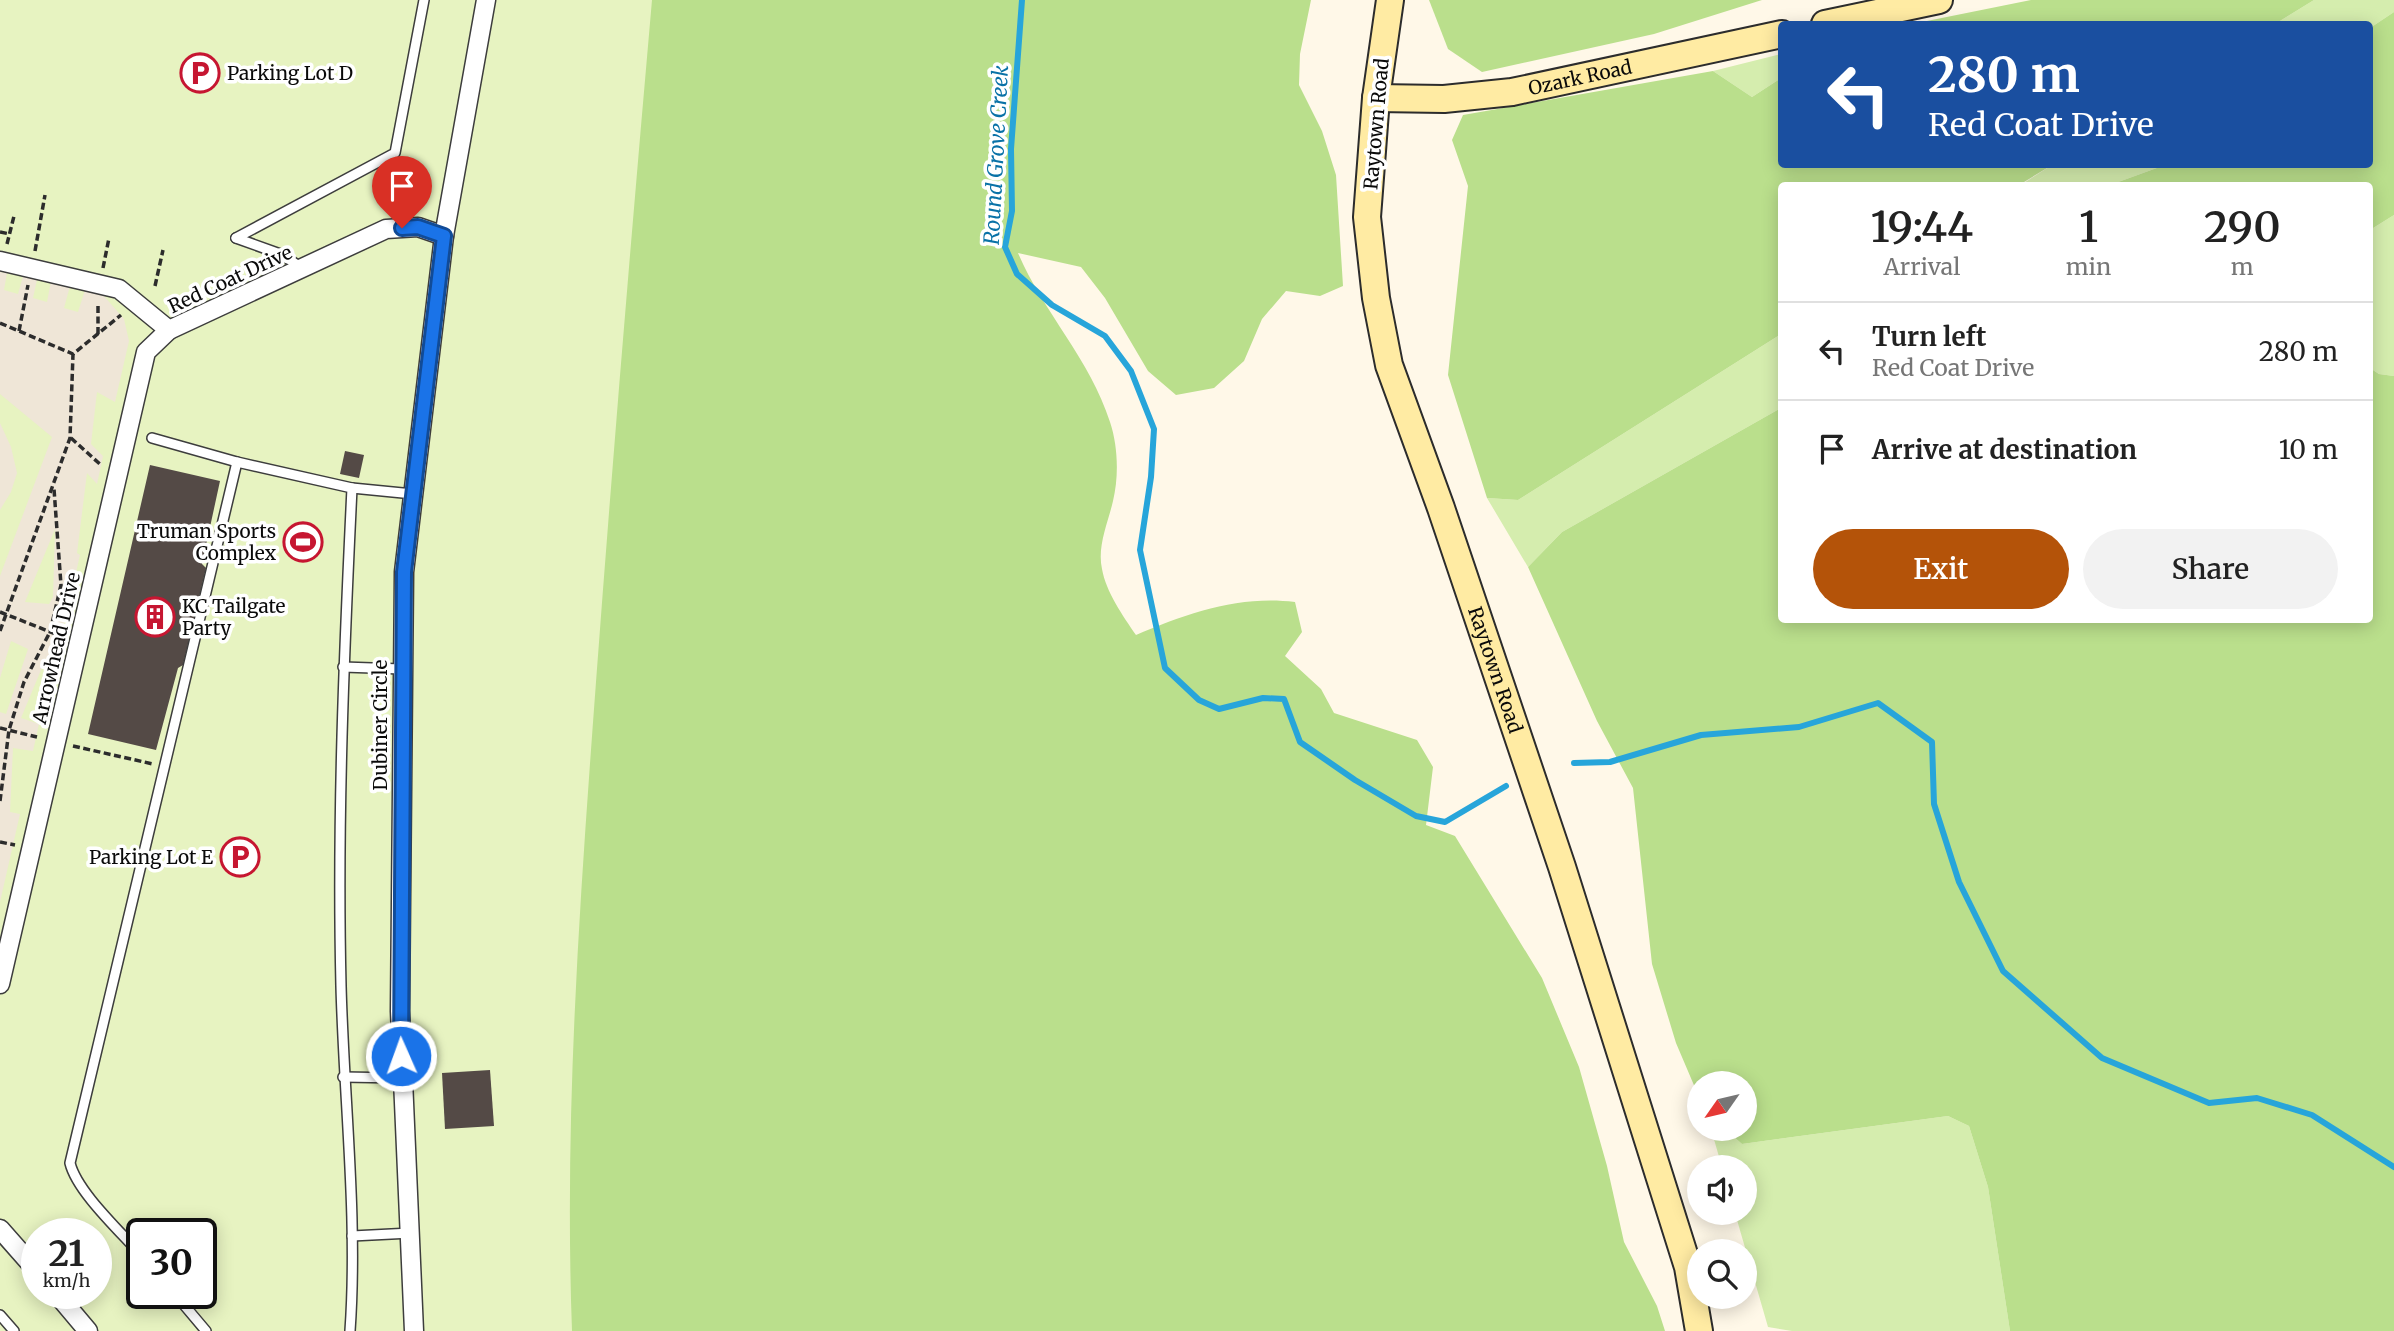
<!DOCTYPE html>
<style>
:root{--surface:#fff;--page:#f2f2f2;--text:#222;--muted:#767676;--line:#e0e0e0;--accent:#b45309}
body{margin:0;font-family:Merriweather,serif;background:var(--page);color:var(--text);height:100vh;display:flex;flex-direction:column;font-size:26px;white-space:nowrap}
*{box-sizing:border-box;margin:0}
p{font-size:23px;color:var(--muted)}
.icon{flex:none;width:38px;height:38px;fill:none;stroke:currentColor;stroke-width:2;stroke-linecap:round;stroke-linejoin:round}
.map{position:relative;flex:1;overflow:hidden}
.side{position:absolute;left:1778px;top:182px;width:595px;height:441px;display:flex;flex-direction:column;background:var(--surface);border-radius:7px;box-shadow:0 4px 18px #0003}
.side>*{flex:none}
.top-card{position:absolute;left:1778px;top:21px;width:595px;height:147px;border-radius:7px;box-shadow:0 4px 18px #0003;background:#1a4fa0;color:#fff;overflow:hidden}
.needle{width:46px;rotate:236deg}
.controls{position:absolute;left:1687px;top:1071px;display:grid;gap:14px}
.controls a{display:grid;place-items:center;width:70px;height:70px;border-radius:50%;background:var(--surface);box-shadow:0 4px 18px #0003;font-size:35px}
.speed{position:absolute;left:21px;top:1218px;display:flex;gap:14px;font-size:35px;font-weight:700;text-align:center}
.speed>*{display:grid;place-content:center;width:91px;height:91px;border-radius:50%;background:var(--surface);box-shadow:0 4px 18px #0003;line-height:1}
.speed small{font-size:18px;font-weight:400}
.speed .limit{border:4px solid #111;border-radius:10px;background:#fff;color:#111}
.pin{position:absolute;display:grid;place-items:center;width:60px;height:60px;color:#fff;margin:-72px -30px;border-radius:50% 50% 50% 0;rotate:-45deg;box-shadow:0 0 7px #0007}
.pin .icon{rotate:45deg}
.me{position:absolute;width:77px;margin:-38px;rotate:358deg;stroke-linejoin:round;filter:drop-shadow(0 0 5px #0008)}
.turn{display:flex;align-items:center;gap:24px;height:147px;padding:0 35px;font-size:32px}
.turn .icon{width:91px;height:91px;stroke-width:2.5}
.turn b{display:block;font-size:49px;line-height:60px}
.eta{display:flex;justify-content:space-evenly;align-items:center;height:119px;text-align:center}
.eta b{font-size:42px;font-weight:600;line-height:49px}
.action{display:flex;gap:14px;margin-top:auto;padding:14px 35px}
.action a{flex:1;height:80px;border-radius:42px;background:var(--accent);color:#fff;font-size:28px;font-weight:600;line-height:80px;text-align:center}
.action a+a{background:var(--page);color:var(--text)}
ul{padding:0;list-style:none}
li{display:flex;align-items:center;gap:21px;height:98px;padding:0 35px;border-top:2px solid var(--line)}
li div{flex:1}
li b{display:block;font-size:26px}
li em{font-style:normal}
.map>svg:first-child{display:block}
</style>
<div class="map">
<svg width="2394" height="1331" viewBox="0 0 2394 1331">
<rect width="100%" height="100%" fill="#fff8e8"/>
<g fill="#d5edae">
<path d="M2314,0h80v12l-24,16v-4h-95z"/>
<path d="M1781,54v24l-29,19 -39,-26z"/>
<path d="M2052,165h113l-55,20 -91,1z"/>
<path d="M2394,215v161l-15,-2 -9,-6v-138z"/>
<path d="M1781,334v74l-219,124 -34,35 -41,-69 31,2z"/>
<path d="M1948,1116l21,10 19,61 22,144h-218l-24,-4 -33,-114h10v-46h-23l-11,-38h14l17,15z"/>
</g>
<g fill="#badf8c">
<path d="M546,0h765l-11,54 -1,31 23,46 14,44 7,111 -23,10 -34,-5 -24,28 -18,42 -30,27 -38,7 -28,-24 -43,-73 -24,-31 -63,-14c25,59 72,106 92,169 8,24 9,54 3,79 -5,22 -16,45 -11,68 4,23 21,47 34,66 51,-22 104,-40 159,-33l7,30 -17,24 36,33 13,24 83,27 16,27 -7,58 29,11 87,142 37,89 28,99 17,76 33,64 8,25h-1193z"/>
<path d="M1429,0h333l-108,34 -172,38 -34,-23z"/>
<path d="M2031,0h283l-39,24h-363z"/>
<path d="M2394,12v203l-24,15v-44l-260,-1 55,-20 205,-1v-136z"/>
<path d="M1713,71l39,26 29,-19 1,86 270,1 -33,20 -237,1 -1,148 -263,166 -31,-2 -39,-123 20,-189 -16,-46 11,-25z"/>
<path d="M2370,368l9,6 15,2v955h-384l-22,-144 -19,-61 -21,-10 -206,28 -17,-15h20v-46h-46v14l-23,-54 -24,-79 -19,-176 -36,-67 -69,-154 34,-35 219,-124 1,212h588z"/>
</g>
<path fill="#e7f3c1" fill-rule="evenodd" d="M0,0h652c-20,227 -39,454 -56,682 -16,216 -32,432 -24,649h-572zM37,1234h59v59h-59zM142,1234h59v59h-59z"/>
<g fill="#efe6d7" fill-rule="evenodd">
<path d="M0,272l7,1 -3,17 14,4 5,-18 14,4 -4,18 14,4 4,-21 19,5 -6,22 14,4 7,-22 19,6 20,23 5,22 -14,61 -18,-10 -6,52 12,12 -6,28 -10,-11 -10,80 3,2 -19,82 -6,24 -9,-3 -25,60 18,6 -6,27 -20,-3 -3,64 10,2 -20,88v-190l6,2 22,-65 -17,-8 -11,37v-102l52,-139 -52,-43zM55,529l-2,68 -4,7 -24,-2z"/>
<path d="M0,423l11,24 6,26 -6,19 -11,18z"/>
</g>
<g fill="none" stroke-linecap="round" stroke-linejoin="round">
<g stroke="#27a5da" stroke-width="6">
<path d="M1022,0l-11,149 1,62 -7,36 12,27 35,31 53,31 26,35 23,58 -3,48 -11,73 25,118 34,32 20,9 44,-11 21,1 16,43 55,38 61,36 29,6 61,-36"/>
<path d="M1574,763l36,-1 91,-27 98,-8 79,-24 54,39 2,62 25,78 44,89 99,87 107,45 48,-5 55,17 82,52"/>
</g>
</g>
<g fill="#544a46">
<path d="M345,451l19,4 -5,23 -19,-4z"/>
<path d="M150,465l70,16 -18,83 4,4 -23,97 -5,3 -22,82 -68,-16z"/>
<path d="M490,1070l4,56 -49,3 -3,-56z"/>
</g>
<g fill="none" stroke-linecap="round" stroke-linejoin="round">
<g stroke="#3d3d3d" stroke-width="12">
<g id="lane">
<path d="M236,238l159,-85 29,-153"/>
<path d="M236,238l47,17 20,14"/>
<path d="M152,438l85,24"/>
<path d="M352,488l61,6"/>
<path d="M343,667l59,2"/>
<path d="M343,1077l58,1"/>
<path d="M352,1236l59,-3"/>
<path d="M142,1256c-21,-24 -65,-64 -72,-93l167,-701 115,26c-8,166 -15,332 -11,498 3,115 17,231 9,345"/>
<path d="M174,1293l32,38"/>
<path d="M0,1315l14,16"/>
</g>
</g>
<g stroke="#3d3d3d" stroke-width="21">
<g id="street">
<path d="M0,261l119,28 50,41 217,-101 32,-2 26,9"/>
<path d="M0,984l146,-632 23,-22"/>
<path d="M0,1229l37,42"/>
<path d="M56,1293l32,38"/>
<path d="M414,1331l-14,-320 4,-439 40,-336 42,-236"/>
</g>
</g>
<g stroke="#2c2c2c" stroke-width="30">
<g id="secondary">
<path id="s1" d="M1390,0l-14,98 -9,119 9,81 13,67 52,143 121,359 126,400 11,64"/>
<path d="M1825,24l114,-24"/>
<path id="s2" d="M1376,98l68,1 68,-7 270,-58"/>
</g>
</g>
<g stroke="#2c2c2c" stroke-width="3.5" stroke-dasharray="7 3.5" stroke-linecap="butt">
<path d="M0,232l10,2"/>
<path d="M7,244l7,-28"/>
<path d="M35,251l10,-56"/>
<path d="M103,268l6,-30"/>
<path d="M155,286l8,-36"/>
<path d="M0,323l73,31 48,-39"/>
<path d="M19,331l9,-46"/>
<path d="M98,334v-31"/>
<path d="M71,438l31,28"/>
<path d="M0,612l63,25"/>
<path d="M0,631l70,-193 3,-84"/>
<path d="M0,728l37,9"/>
<path d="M73,746l80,18"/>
<path d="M0,801l9,-71 15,-48 26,-50 11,-47 -7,-96"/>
<path d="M0,842l15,3"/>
</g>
<use href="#lane" stroke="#fff" stroke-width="9"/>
<use href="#street" stroke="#fff" stroke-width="18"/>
<use href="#secondary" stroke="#ffeba3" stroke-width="26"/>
</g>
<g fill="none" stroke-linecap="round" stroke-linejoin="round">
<g stroke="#114b97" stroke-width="18">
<path id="route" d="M401,1056l3,-484 40,-336 -26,-9 -16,1"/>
</g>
<use href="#route" stroke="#1a73e8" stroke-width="12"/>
</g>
<defs>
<g id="parking-ring" transform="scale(2.0125)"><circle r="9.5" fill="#fff" stroke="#c61631" stroke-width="1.5"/><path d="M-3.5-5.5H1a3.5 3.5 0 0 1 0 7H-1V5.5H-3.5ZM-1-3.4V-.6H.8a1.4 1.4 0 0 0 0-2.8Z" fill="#c61631"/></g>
<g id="stadium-ring" transform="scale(2.0125)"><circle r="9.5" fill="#fff" stroke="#c61631" stroke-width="1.5"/><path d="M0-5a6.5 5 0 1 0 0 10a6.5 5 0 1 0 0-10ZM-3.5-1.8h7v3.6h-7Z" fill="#c61631"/></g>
<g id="building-ring" transform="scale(2.0125)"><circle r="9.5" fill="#fff" stroke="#c61631" stroke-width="1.5"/><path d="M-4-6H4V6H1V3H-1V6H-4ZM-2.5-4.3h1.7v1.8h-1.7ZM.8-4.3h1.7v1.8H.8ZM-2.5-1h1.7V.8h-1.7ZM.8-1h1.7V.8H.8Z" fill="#c61631"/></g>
</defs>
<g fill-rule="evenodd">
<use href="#parking-ring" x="200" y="73"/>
<use href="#stadium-ring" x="303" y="542"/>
<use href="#building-ring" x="155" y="617"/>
<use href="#parking-ring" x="240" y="857"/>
</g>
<g text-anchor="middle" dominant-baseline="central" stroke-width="7" stroke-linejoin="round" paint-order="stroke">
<g font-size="19" fill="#0a0a0a" stroke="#fff" text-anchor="start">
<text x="227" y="73">Parking Lot D</text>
<text x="276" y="531" text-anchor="end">Truman Sports<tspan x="276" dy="22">Complex</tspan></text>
<text x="182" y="606">KC Tailgate<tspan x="182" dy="22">Party</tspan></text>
<text x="213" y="857" text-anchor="end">Parking Lot E</text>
</g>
<g font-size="19" fill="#0a0a0a" stroke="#fff">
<text stroke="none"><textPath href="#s2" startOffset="206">Ozark Road</textPath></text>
<text transform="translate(1376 124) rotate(-85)">Raytown Road</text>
<text transform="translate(230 279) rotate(-25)">Red Coat Drive</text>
<text transform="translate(56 648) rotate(-77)">Arrowhead Drive</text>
<text stroke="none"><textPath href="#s1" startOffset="691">Raytown Road</textPath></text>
<text transform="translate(380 725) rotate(-90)">Dubiner Circle</text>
</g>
<g font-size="21" font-style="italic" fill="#0972a7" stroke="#fff">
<text transform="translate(996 155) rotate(-87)">Round Grove Creek</text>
</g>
</g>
</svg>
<div class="controls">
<a><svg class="needle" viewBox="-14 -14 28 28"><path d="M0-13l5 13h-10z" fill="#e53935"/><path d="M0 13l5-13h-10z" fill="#767676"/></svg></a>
<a><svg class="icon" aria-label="sound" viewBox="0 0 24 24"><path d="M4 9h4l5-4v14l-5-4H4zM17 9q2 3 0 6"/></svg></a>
<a><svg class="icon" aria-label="search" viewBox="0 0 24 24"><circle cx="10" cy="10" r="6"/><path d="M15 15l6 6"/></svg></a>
</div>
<div class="speed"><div>21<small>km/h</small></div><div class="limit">30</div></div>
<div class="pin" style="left:402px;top:228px;background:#d93025"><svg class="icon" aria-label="arrive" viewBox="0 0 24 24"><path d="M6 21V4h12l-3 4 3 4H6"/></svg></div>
<svg class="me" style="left:401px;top:1056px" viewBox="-20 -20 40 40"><circle r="17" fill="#1a73e8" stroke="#fff" stroke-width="3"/><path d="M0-11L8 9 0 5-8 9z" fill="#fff"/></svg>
<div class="top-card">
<div class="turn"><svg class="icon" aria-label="left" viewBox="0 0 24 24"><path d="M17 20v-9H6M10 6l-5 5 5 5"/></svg><div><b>280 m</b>Red Coat Drive</div></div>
</div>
<section class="side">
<div class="eta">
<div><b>19:44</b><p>Arrival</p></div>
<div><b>1</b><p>min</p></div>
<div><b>290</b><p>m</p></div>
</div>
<ul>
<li><svg class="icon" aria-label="left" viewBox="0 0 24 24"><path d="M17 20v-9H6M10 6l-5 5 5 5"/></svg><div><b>Turn left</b><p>Red Coat Drive</p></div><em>280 m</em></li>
<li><svg class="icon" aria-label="arrive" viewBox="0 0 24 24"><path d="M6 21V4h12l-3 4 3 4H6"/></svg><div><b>Arrive at destination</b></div><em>10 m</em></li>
</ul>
<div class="action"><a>Exit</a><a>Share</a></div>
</section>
</div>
